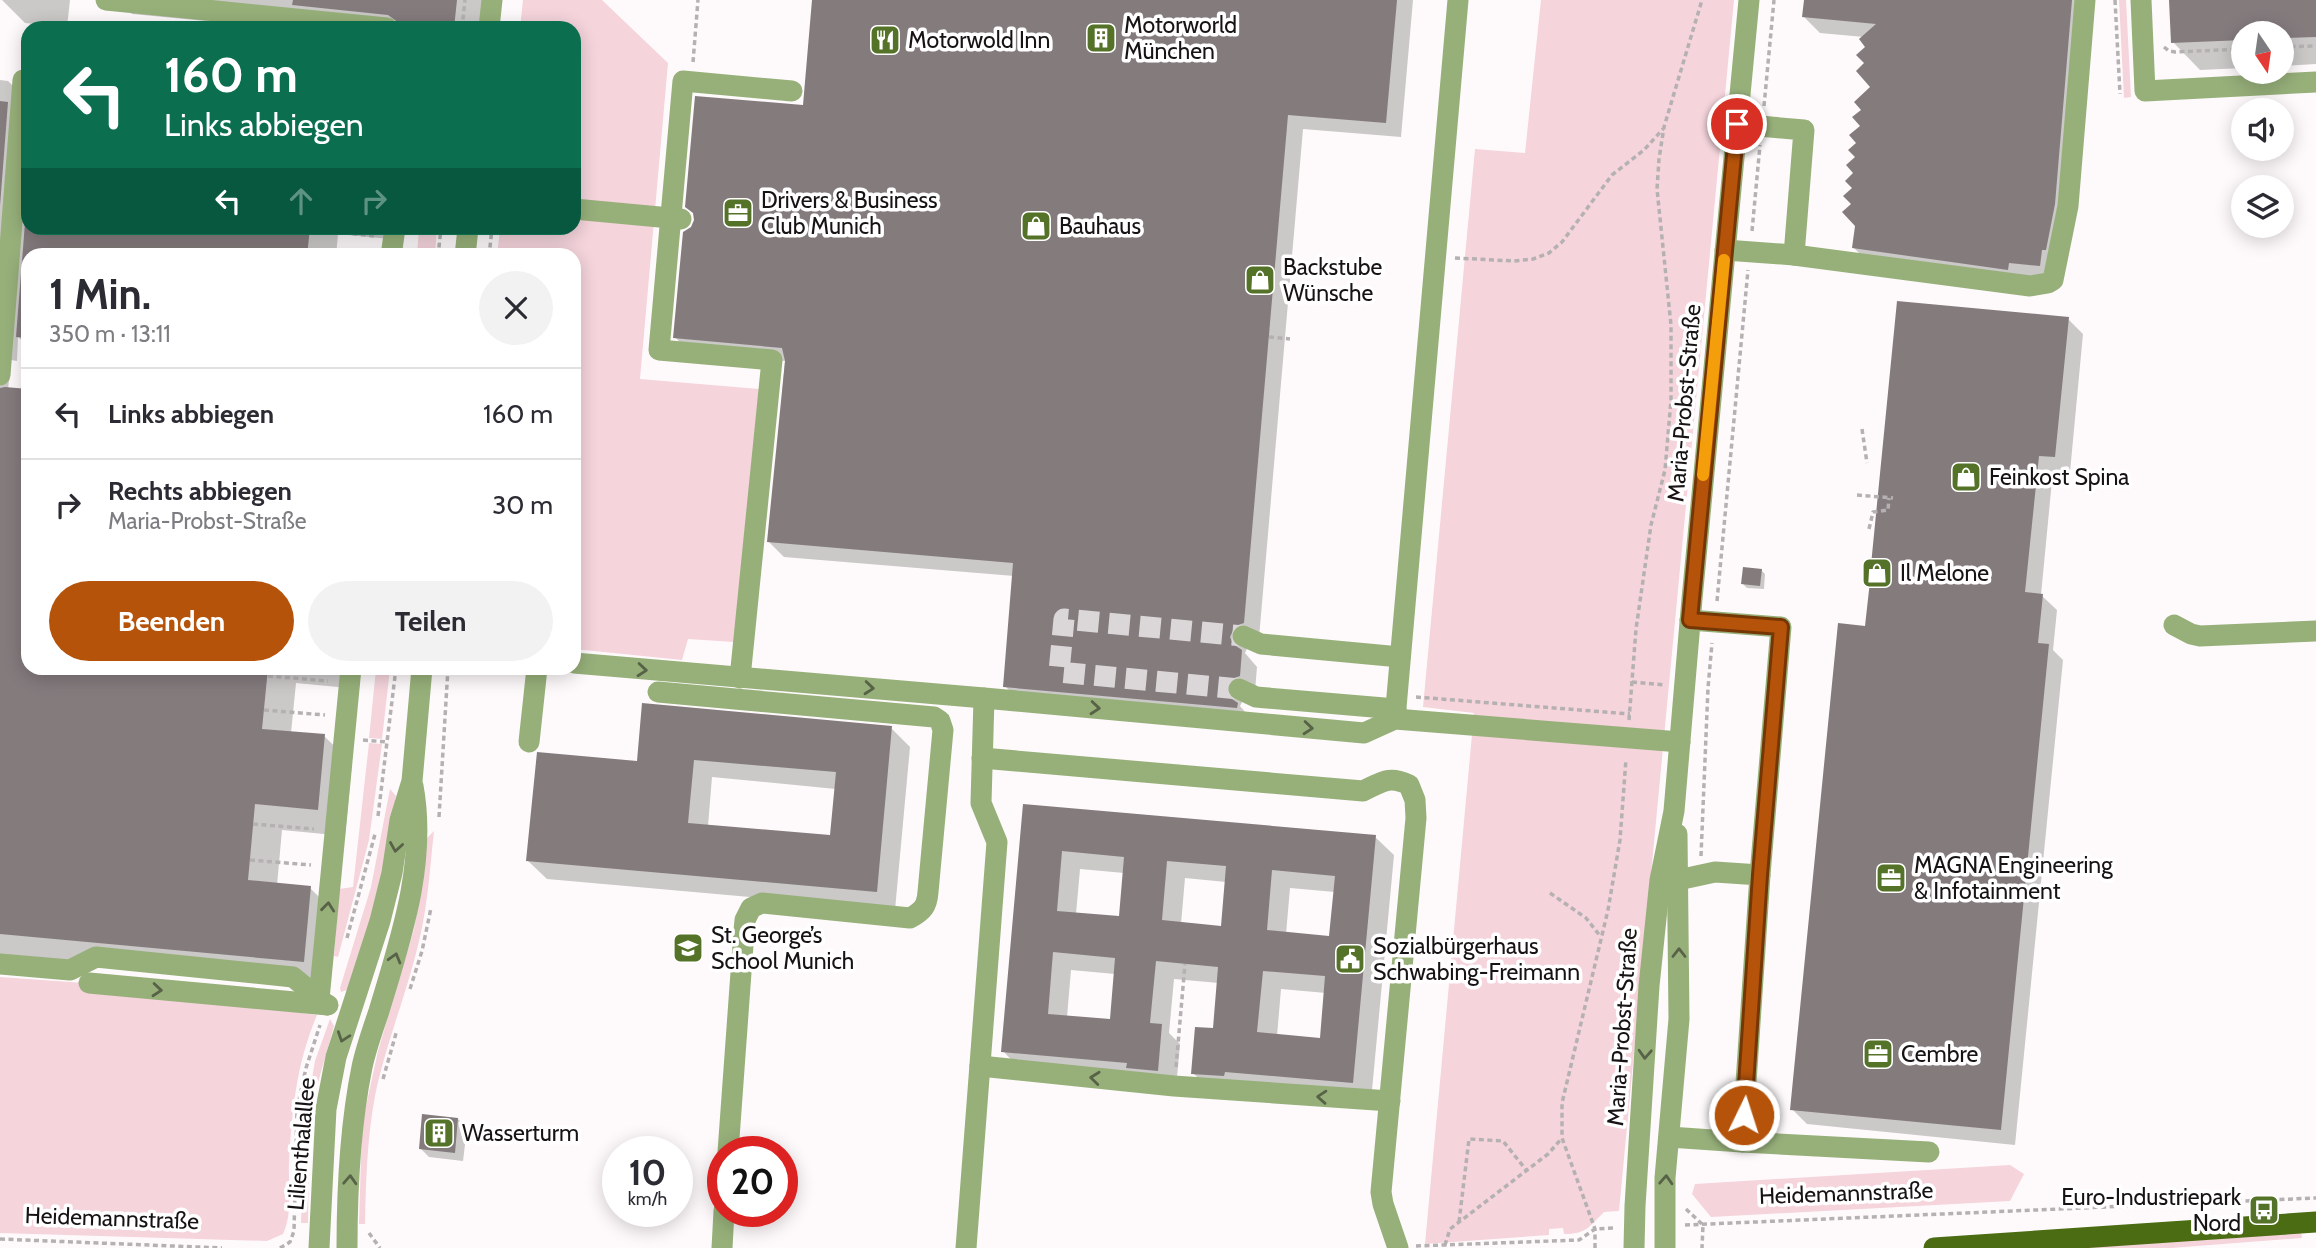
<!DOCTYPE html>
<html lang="de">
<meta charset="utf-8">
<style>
:root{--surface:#fff;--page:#f2f2f3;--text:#2b2b33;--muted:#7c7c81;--line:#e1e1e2;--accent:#b45309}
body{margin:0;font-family:Cabin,sans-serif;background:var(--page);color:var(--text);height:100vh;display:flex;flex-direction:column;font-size:26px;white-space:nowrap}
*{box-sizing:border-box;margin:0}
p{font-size:23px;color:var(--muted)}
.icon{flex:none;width:38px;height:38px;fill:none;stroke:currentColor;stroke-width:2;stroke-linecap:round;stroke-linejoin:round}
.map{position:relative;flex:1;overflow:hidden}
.details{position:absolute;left:21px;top:248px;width:560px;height:427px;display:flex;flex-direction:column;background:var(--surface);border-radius:21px;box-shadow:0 4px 18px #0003}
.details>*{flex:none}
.guide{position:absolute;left:21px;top:21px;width:560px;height:214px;border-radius:21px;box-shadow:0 4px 18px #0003;background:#0b6e4f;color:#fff;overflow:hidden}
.needle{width:46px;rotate:167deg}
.buttons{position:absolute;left:2231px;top:21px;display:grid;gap:14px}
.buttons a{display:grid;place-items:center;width:63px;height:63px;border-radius:50%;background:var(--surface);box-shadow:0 4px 18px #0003;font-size:35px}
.speed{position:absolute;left:602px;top:1136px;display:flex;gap:14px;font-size:35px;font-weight:700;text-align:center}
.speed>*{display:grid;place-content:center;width:91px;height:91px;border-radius:50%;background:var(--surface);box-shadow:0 4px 18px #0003;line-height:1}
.speed small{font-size:18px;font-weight:400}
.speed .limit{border:10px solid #d22;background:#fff;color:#111}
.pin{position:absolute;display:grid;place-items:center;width:60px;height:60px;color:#fff;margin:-30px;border:4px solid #fff;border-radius:50%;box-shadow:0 2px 7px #0007}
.me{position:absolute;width:77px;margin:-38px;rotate:4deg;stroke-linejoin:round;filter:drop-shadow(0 0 5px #0008)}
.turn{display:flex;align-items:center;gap:24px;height:147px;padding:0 28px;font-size:32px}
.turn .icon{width:91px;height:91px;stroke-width:2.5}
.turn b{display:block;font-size:49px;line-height:60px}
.lanes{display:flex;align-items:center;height:66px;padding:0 28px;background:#0003;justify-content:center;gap:35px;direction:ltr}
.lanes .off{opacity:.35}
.round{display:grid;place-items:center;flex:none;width:74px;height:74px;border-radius:37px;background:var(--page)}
.headline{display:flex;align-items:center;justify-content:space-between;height:119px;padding:0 28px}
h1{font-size:42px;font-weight:700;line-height:52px}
.button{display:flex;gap:14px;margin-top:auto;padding:14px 28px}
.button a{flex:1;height:80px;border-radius:42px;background:var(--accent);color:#fff;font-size:28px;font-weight:700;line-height:80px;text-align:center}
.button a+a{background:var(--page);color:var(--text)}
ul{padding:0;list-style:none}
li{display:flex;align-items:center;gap:21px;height:91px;padding:0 28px;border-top:2px solid var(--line)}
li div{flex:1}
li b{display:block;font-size:26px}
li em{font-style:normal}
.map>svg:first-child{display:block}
</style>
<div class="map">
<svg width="2316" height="1248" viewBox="0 0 2316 1248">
<rect width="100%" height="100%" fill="#fefafb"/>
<g fill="#f5d4dc">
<path d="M523,0h79l66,63 -28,316 119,10 -25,253 -46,-3 -6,21 -108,-11v-393h-77l3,-28h74v-200h-54z"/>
<path d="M1541,0h193l-115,1211 -15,1c-15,15 -18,22 -40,22l-1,-6 -14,1v6l-124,9 49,-531 -51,-6 52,-558 50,4z"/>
<path d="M2119,0h7l5,97 -7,1z"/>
<path d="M419,228h18l-2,27h-18z"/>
<path d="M376,669h14l-8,70 -13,-1z"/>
<path d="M369,743l13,1 -13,96 -31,117 -4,-1 5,-67 14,-2z"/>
<path d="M390,789l6,7 -16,89 -30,104 -9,3 -1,-4 31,-101z"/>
<path d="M434,831c-4,36 -6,71 -14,106 -12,54 -34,105 -45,159 -8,43 -9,85 -10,128h-6l3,-100 16,-73 36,-122 6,-33 7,-58z"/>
<path d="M0,977l84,6 233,32c-21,50 -25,95 -28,149 -1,23 4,49 -6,70l-16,7 -267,-8z"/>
<path d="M330,1019l4,7 -20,71 -5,59 -1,67h-7l3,-98 11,-64z"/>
<path d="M2010,1165l14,9 -14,27 -299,16 -19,-23 3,-10z"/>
<path d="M2301,1232l1,6 -131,10h-97z"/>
</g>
<g fill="#0003" fill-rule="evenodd">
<path d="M2,0h68l-3,27 -42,-4z"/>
<path d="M119,0h367l-3,28h-202l-149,-14z"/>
<path d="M814,0h599l-12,137 -98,-8 -44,509 -9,3 -5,12 12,14 -2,24 -9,3 -6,12 12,14 -232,-19 -15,-15 9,-110 -230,-19 -15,-15 16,-181 -95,-8 -15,-16 18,-109 112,-121z"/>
<path d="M1805,0h288l-36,282 -186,-17 -17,-17 2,-23 -3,-21 6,-61 4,-33 9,-23 -6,-23 1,-17 -3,-10 -44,-4 -16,-16z"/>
<path d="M2171,0h145v64l-34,2v-33h-38v35l-44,2 -27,-28z"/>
<path d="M0,80l8,1 20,20v127h374l-1,12 -63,-6 -2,22h-308v90l-10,-9 -1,24 -6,-1 -3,30 20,2v276h333l-2,21 -63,-6 -5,50 33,3 28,27 -7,73 -63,-6 -5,55 33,3 27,27 -7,74 -330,-31z"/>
<path d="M2068,319l15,15 -13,138 -17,-2 -12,125 16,15 -4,40 10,10 -48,485 -208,-21 -15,-15 74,-481 5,-43 -7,-6z"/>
<path d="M1761,570l4,4 -1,15 -17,-1 -4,-4z"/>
<path d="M891,728l19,19 -15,163 -348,-31 -19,-18 111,-98zM712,777l124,12 -4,48 -124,-11z"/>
<path d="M1025,806l350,31 19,18 -23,246 -159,-9 -19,-19 21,-43 5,-47 -45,-4 -5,54 11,11 -4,45 -155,-19 -18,-19zM1080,869l44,4 -4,45 -44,-4zM1185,878l41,4 -4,45 -41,-3zM1290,888l45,4 -4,45 -45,-3zM1071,970l44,4 -4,47 -44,-4zM1281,989l45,4 -5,47 -44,-4z"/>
<path d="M458,1119l9,9 -4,33 -34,-4 -9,-9z"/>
</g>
<g fill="#847b7d" fill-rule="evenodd">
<path d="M293,0h164l-3,28 -55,-5 -11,-8 -96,-10z"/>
<path d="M812,0h585l-11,123 -98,-8 -44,508 -9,3 -5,11 3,7 9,6 -2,26 -9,3 -5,10 3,8 9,6 -1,5 -234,-21 10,-124 -246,-21 18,-181 -3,-13 -109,-10 10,-106 8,-5 3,-7 -1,-7 -8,-6 10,-111 108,9z"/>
<path d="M1804,0h268l-17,204 -9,46h-4l-2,16 -31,-3 -1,7 -156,-22 3,-22 -13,-14 9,-8 -8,-8 9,-8 -7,-7 8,-8 -7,-8 9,-8 -7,-7 8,-7 -7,-8 11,-9 -8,-9 9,-7 -7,-8 16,-15 -14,-16 8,-8 -8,-8 9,-8 -6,-8 17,-15 -74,-7z"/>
<path d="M2169,0h147v37l-34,1v-5h-38v7l-73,3z"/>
<path d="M0,101l8,1 -8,104z"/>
<path d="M28,185v43h282l-3,28h-279v82l-12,-1z"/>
<path d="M1897,301l172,16 -14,140 -16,-1 -14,136 18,2 -5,49 11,1 -48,486 -211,-20 48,-487 27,3 5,-45 -8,-1 2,-16 7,1z"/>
<path d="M5,387l23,2v279h240l-6,61 63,5 -7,76 -63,-6 -7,76 63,6 -7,76 -304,-28v-546z"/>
<path d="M1743,567l19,2 -2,17 -19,-2z"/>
<path d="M642,703l250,23 -15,166 -351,-31 11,-109 100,9zM694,760l142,12 -6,63 -142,-12z"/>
<path d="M1023,804l353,31 -23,248 -128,-11 -1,4 -33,-2 4,-47 18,1 5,-61 -62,-6 -6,62 12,1 -4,47 -32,-3 1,-5 -126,-11zM1062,851l62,6 -5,59 -62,-5zM1167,861l59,5 -5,60 -59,-6zM1272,870l63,6 -6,60 -62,-6zM1053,952l62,6 -5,61 -62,-5zM1263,971l62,5 -5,62 -63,-6z"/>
<path d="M422,1114l36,4 -3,35 -36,-4z"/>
</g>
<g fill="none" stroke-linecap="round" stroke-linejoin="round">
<path stroke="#dbd7d8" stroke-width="21" stroke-dasharray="21 10" stroke-linecap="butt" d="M1239,689l-180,-17 5,-53 179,17"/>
<g stroke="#b5b1b2" stroke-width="3.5" stroke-dasharray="5 3.5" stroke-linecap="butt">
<path d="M2115,0l5,94"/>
<path d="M462,28l3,-28"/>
<path d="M2164,47l5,4 6,1 69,-3"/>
<path d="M2282,47l34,-1"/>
<path d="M693,62l5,-62"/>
<path d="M1764,106l10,-106"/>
<path d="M310,229l64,7"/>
<path d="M1752,231l8,-86"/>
<path d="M438,256l3,-28"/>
<path d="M489,256l3,-28"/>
<path d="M1455,258l59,3 19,-2 16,-6 13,-11 50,-67 32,-25 19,-21"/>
<path d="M1269,337l21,2"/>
<path d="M1862,429l5,34"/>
<path d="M1857,495l36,3"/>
<path d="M1869,529l4,-17 15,-2 1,-12"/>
<path d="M1717,601l31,-331"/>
<path d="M268,676l60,5"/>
<path d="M1632,682l33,3"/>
<path d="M1416,697l214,17"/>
<path d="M264,710l61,5"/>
<path d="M1629,720l7,-91 15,-104 14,-55 6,-70v-75l-14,-136 2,-30 5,-32 38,-127"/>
<path d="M363,740l24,2"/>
<path d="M378,816l18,-148"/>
<path d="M439,817l9,-149"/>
<path d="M253,824l61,5"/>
<path d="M1701,856l7,-168 4,-45"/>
<path d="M250,860l61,5"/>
<path d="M1550,893l36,25 15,19"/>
<path d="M347,938l28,-104"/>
<path d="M410,989l12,-38 9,-43"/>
<path d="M1176,1067l9,-103"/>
<path d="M383,1079l14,-49"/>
<path d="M1686,1209l17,16 -1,23"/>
<path d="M1459,1222l10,-83 34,2 24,30"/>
<path d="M1685,1225l631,-27"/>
<path d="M369,1233l11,15"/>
<path d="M0,1239l222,9"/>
<path d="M1445,1245l5,-16 98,-75 14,-16"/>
<path d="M1416,1246l163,-6 16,-11 20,-1"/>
<path d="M280,1248l10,-6 4,-11 3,-122 9,-41 14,-43"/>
<path d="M1595,1248v-19l-33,-91v-35l46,-193 12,-70 6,-81"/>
</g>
<g stroke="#97b07a" stroke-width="21">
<path d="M106,0l281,28"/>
<path d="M2141,0l4,91 171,-9"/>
<path d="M489,28l3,-28"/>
<path d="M574,209l107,10"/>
<path d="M1725,250l69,5 10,-125 -67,-6"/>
<path d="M1794,255l236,31 18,-3 5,-3 15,-74 17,-206"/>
<path d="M391,256l4,-28"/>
<path d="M465,256l3,-28"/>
<path d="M0,375l23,-295 5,1"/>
<path d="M1690,620l91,7 -21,248"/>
<path d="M2174,625l17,9 9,2 116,-5"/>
<path d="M1243,636l18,8 139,13"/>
<path d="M574,663l410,35 380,35 31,-14 285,23"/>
<path d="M740,678l32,-318 -113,-10 24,-269 109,10"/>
<path d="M1239,689l17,8 140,12"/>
<path d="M658,692l276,25 6,4 3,9 -15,162c-1,14 -5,19 -18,26l-148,-15 -11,5 -6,12 -1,11 -16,221"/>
<path d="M1395,719l63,-719"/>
<path d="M529,742l8,-74"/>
<path d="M982,758l381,33c19,-9 26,-16 46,-6l6,15 1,18 -35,374 2,12 15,44"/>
<path d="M0,964l70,6 26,-13 197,20 34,28"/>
<path d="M89,983l239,22"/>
<path d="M319,999l32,-331"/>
<path d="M980,1066l194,20 216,15"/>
<path d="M1669,1137l73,5 18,-267 -45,-3 -37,8"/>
<path d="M1742,1142l187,10"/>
<path d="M319,1248l7,-139 10,-52 44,-136 12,-48 8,-53 12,-39 10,-113"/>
<path d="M347,1248c0,-60 3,-122 15,-181 4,-19 11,-38 17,-56 22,-73 48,-149 34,-225"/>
<path d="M722,1248l2,-37"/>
<path d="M966,1248l31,-406 -16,-39 3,-105"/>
<path d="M1634,1248l1,-42 14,-220 11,-106 14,-69 18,-212 57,-599"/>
<path d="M1665,1248v-70l14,-159 -2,-185"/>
</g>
<path stroke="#4b6c12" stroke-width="21" d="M1934,1248l382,-26"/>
</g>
<defs><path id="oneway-chevron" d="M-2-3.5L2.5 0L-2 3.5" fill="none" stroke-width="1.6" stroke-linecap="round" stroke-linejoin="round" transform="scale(1.75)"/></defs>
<g stroke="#576247">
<use href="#oneway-chevron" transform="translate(642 670) rotate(5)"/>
<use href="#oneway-chevron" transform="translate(869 688) rotate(5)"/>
<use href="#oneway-chevron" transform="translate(1095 708) rotate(5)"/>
<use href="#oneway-chevron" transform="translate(1308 728) rotate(5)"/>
<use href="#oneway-chevron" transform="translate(396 847) rotate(99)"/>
<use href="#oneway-chevron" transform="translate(328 907) rotate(-84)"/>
<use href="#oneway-chevron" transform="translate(1679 953) rotate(-90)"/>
<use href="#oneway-chevron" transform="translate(395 958) rotate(-74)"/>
<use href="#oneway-chevron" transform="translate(157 990) rotate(5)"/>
<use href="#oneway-chevron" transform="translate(343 1037) rotate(109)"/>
<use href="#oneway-chevron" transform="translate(1645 1054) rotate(93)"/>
<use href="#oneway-chevron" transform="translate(1095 1078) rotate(-174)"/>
<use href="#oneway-chevron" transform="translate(1322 1097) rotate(-176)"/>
<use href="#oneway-chevron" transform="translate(350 1180) rotate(-87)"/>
<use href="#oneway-chevron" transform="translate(1666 1180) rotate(-87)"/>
</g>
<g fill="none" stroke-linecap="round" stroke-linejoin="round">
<g stroke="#753606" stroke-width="18">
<path id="route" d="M1737,124l-47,496 91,7 -21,248 -16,240"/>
</g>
<use href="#route" stroke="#b45309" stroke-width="12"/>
<path stroke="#f59e0b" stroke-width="12" d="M1703,475l21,-215"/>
</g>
<defs>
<g id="building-square" transform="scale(1.575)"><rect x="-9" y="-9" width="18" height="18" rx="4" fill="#557328" stroke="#fff"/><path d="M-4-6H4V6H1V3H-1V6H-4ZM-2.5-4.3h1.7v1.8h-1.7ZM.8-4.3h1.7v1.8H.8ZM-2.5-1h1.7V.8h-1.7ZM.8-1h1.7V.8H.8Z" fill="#fff"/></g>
<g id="restaurant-square" transform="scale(1.575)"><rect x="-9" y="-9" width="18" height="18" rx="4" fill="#557328" stroke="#fff"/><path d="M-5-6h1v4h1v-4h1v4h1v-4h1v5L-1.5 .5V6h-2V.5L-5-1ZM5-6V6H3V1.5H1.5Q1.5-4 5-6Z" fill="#fff"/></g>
<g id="office-square" transform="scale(1.575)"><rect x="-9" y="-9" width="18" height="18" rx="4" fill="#557328" stroke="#fff"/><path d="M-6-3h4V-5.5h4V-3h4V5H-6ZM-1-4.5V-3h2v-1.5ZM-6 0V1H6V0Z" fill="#fff"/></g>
<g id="shop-square" transform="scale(1.575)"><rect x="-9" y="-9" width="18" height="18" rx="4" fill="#557328" stroke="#fff"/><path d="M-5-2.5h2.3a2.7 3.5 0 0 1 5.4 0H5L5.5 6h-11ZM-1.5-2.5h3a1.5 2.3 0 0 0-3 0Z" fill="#fff"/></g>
<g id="school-square" transform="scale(1.575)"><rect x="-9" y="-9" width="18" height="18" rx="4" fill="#557328" stroke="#fff"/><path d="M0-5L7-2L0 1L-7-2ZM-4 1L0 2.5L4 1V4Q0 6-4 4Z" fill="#fff"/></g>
<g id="civic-square" transform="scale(1.575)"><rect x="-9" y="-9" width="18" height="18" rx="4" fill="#557328" stroke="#fff"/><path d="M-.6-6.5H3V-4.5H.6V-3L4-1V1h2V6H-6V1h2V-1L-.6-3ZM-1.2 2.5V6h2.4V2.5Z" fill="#fff"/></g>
<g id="bus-square" transform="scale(1.575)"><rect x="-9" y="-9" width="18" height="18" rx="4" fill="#557328" stroke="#fff"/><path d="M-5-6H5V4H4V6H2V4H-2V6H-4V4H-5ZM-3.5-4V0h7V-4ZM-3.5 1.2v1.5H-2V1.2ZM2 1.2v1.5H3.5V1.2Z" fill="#fff"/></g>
</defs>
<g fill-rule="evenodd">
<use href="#building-square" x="1101" y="38"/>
<use href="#restaurant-square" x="885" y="40"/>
<use href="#office-square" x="738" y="213"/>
<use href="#shop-square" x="1036" y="226"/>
<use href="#shop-square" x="1260" y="280"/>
<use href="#shop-square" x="1966" y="477"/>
<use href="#shop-square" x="1877" y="573"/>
<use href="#office-square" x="1891" y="878"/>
<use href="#school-square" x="688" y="948"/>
<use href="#civic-square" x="1350" y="959"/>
<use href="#office-square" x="1878" y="1054"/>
<use href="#building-square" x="439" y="1133"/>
<use href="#bus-square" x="2264" y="1210"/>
</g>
<g text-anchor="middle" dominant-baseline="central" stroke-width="7" stroke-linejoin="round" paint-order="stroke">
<g font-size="23" fill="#171314" stroke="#fff" text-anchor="start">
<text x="1124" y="25">Motorworld<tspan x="1124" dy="26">München</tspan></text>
<text x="908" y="40">Motorwold Inn</text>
<text x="761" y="200">Drivers &amp; Business<tspan x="761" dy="26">Club Munich</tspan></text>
<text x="1059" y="226">Bauhaus</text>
<text x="1283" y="267">Backstube<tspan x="1283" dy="26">Wünsche</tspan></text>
<text x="1989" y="477">Feinkost Spina</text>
<text x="1900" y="573">Il Melone</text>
<text x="1914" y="865">MAGNA Engineering<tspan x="1914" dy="26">&amp; Infotainment</tspan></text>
<text x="711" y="935">St. George’s<tspan x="711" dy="26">School Munich</tspan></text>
<text x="1373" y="946">Sozialbürgerhaus<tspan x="1373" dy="26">Schwabing-Freimann</tspan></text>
<text x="1901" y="1054">Cembre</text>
<text x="462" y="1133">Wasserturm</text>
<text x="2241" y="1197" text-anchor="end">Euro-Industriepark<tspan x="2241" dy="26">Nord</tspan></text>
</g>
<g font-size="23" fill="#171314" stroke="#fff">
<text transform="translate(1684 403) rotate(-85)">Maria-Probst-Straße</text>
<text transform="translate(1622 1027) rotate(-86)">Maria-Probst-Straße</text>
<text transform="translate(301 1144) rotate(-85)">Lilienthalallee</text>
<text transform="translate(1846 1193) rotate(-2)">Heidemannstraße</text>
<text transform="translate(112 1218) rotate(2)">Heidemannstraße</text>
</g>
</g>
</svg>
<div class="buttons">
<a><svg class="needle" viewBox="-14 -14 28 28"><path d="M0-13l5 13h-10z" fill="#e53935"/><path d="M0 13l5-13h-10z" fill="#7c7c81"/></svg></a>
<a><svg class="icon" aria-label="sound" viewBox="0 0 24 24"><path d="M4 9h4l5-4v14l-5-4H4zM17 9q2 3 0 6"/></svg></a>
<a><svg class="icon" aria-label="layers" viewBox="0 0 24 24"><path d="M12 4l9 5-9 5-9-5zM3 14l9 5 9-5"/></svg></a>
</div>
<div class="speed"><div>10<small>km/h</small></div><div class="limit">20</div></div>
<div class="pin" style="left:1737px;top:124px;background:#d93025"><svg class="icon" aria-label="arrive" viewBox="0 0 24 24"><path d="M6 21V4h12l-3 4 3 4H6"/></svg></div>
<svg class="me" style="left:1744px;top:1115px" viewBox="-20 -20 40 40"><circle r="17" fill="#b45309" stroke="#fff" stroke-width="3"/><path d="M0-11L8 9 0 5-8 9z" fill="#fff"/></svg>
<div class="guide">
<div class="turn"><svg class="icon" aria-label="left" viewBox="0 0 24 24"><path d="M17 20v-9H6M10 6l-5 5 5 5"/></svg><div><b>160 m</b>Links abbiegen</div></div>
<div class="lanes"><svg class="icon" aria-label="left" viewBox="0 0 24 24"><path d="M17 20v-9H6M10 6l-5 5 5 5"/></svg><svg class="icon off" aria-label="ahead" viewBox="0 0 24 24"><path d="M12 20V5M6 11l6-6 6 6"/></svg><svg class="icon off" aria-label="right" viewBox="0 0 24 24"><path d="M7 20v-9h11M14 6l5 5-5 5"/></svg></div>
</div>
<section class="details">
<div class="headline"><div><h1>1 Min.</h1><p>350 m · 13:11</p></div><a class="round"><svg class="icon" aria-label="close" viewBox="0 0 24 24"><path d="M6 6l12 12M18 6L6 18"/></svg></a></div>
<ul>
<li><svg class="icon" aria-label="left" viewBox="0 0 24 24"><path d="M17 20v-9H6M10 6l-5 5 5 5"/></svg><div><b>Links abbiegen</b></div><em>160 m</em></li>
<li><svg class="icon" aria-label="right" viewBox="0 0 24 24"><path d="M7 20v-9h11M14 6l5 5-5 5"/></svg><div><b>Rechts abbiegen</b><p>Maria-Probst-Straße</p></div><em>30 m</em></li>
</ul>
<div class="button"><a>Beenden</a><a>Teilen</a></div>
</section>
</div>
